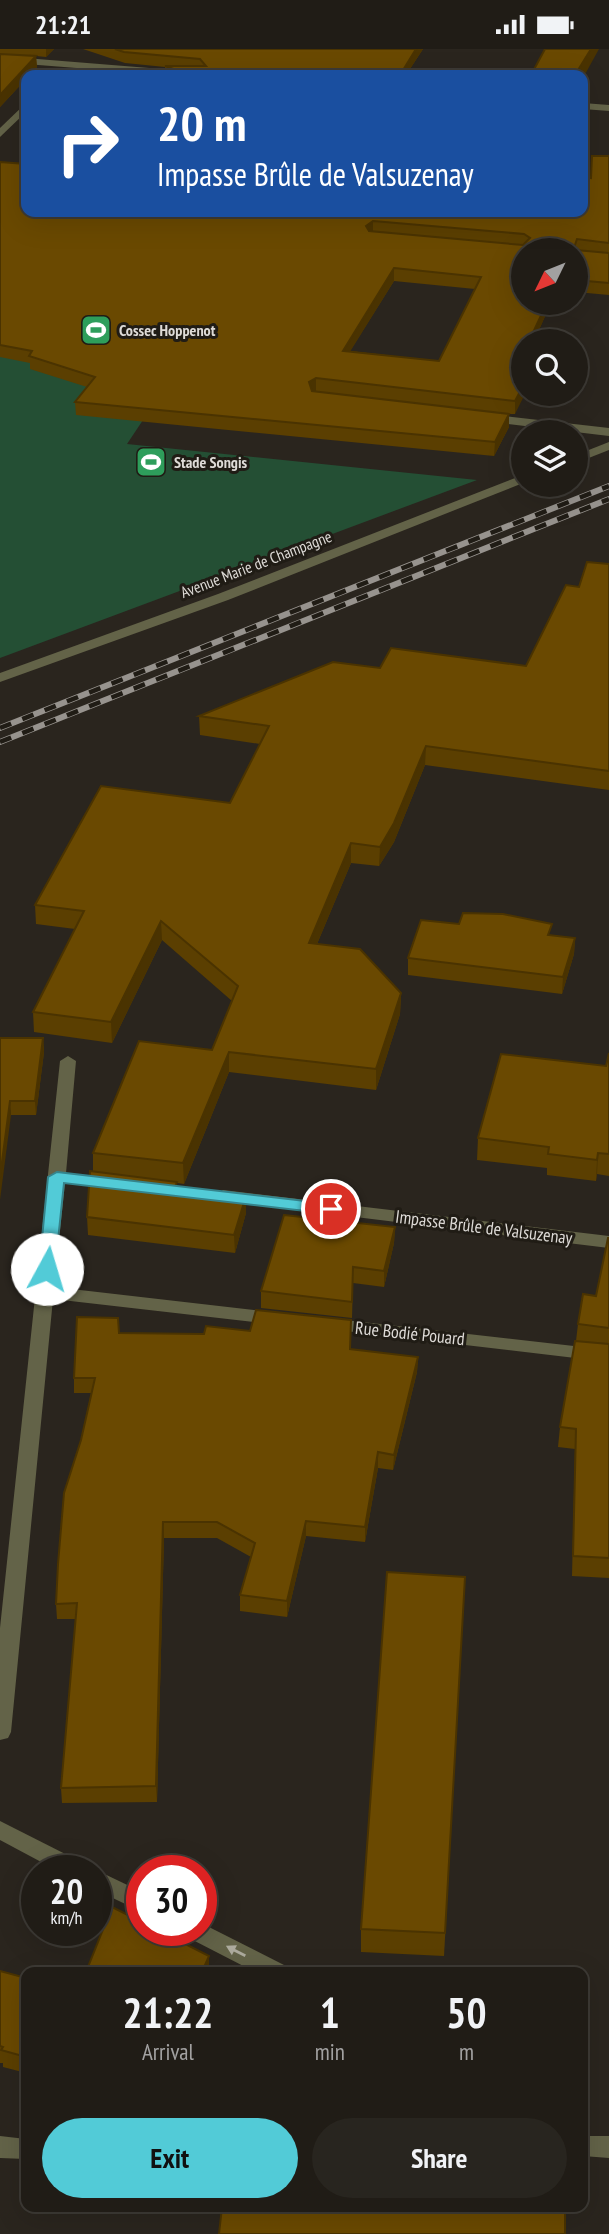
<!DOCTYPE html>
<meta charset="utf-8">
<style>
:root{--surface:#201c16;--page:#28251f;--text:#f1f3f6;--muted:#a2a1a1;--line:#3d3a35;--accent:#52cbd7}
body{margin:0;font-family:"PT Sans Narrow",sans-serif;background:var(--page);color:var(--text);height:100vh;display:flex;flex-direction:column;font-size:26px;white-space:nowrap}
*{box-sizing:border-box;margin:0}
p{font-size:23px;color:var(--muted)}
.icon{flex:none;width:38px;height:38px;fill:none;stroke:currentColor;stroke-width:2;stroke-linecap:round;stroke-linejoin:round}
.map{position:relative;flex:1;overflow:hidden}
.sheet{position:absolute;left:21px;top:1918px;width:567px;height:245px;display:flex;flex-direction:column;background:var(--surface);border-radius:14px;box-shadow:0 7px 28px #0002,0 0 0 2px var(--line)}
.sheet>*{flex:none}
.banner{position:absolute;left:21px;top:21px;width:567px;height:147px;border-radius:14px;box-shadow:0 7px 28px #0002,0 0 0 2px var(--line);background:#1a4fa0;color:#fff;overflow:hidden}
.needle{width:46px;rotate:227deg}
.controls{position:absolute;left:511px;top:189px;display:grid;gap:14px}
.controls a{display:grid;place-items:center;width:77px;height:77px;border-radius:50%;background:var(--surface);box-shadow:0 7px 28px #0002,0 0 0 2px var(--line);font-size:35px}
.speed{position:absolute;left:21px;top:1806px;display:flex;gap:14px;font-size:35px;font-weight:700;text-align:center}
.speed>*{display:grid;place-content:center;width:91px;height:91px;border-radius:50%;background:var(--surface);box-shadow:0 7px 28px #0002,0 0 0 2px var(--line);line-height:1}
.speed small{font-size:18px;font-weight:400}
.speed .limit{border:10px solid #d22;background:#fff;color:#111}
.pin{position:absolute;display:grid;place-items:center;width:60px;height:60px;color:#fff;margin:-30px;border:4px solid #fff;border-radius:50%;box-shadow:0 2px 7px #0007}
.me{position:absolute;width:77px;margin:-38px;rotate:6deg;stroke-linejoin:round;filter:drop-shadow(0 0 5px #0008)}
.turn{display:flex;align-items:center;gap:24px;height:147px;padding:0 21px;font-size:32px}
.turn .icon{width:91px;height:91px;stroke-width:2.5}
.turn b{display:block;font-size:49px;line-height:60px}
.eta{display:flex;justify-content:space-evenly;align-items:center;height:119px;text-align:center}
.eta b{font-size:42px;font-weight:700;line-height:49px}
.button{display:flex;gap:14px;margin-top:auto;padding:14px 21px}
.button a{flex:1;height:80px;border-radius:42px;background:var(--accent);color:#111;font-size:28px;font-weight:700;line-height:80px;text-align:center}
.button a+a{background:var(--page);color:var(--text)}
.status{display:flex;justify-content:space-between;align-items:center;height:49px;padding:0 35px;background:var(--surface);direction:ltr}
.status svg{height:19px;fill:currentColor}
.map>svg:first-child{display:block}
</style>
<div class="status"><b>21:21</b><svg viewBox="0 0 49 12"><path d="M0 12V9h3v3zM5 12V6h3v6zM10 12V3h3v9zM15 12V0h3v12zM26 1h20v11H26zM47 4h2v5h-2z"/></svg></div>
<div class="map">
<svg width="609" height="2185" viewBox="0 0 609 2185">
<rect width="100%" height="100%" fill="#2a251e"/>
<path fill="#244f34" d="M0,234l221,20 -94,141 350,36 -477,178z"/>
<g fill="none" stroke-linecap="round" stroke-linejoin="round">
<g fill="#636348" fill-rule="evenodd">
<path d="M0,7l199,16 5,3h-38l-166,-13z"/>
<path d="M26,54v9l-26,25v-9z"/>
<path d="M583,54l26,2v6l-26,-2z"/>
<path d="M487,365l122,14v8l-126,-15 -2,-3z"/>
<path d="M609,393v8l-33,13v-8z"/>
<path d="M523,426v8l-295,117 -228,82v-9l218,-79z"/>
<path d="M68,1007l8,5 -10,112 46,5 9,5 -9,5 -47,-5 -11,104 225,26 7,2 2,4 -2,4 -7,2 -226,-26 -42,433 -3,6 -8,2v-112l60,-567z"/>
<path d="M223,1141l386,46v12l-392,-48 -3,-4z"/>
<path d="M327,1269l282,32v12l-289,-34 -2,-4 2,-4z"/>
<path d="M0,1772l87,44 3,6h-32l-58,-31z"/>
<path d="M96,1821l46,22v20l-46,-22v-19h-2z"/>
<path d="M201,1874l83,42 4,7h-33l-68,-35 -3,-7h17z"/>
<path d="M0,2087l26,3v20l-26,-1z"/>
<path d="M583,2087h26v22l-26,-2z"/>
</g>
<g stroke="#97938e" stroke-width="6">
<g id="rail">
<path d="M0,679l609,-242"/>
<path d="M0,693l609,-243"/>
</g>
</g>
<use href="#rail" stroke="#201c15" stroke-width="4.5" stroke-dasharray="12" stroke-linecap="butt"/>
</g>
<g fill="#5b3f01" fill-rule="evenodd">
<path d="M0,0h54l-8,8 -10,-1 1,12 -7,7h-4v4l-26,28z"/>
<path d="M83,0h340l-17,26h-241v-8l-40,-4z"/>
<path d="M609,107v139l-33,-3v-42l-53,53h28l-17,38h-11v25l-2,5 -6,43h-6v13l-15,29 -418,-41 -1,-13 12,-15 -57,-18v-6l-30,-6v-195l26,50h557l8,-34zM394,232l81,8 -36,72 -89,-10z"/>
<path d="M609,515v226l-184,-25 -31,77 -15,24 -28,-3 -34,81 84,49 -1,21 -24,76 -147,-18 -45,112 -7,-1v4l69,9v17l-11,40 -147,-18 -1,-18 6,-45v-19l119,-103 20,-49 -70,-61 -50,103 -78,-11 -1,-20 42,-83 -39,-5 -1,-19 195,-102 30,-59 -60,-9 -1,-19 181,-48 146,-2 53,-79z"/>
<path d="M551,886l24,3 -1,16 -12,40 -154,-19v-17z"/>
<path d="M0,989h43l1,14 -8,63h-25z"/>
<path d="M609,1004v123l-12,-2 -1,7 -49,-6v-7l-70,-8 1,-22 128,-72z"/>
<path d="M395,1178l-1,16 -10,44 -31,-4 -1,35 -91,-10v-17z"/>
<path d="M609,1189v340l-37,-2 3,-127 -17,-2 2,-20 16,-86 2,-17 18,-28z"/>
<path d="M119,1284l232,16 67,8 -1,15 -24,98 -15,-2 -13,74 -59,-6 -19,81 -47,-6v-16l11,-38 -34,-19h-53l-7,264 -95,1 -1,-15 15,-169h-19l-1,-15 25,-164 10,-47h-17v-15z"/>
<path d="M465,1528l-21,379 -83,-4v-23z"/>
<path d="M0,1922l26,7v95l-23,-6v-4h-3z"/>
</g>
<g fill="#4a3301">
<path d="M46,0h8l-8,8z"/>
<path d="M416,0h7l-17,26h-6z"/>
<path d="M591,0h8l-16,29v-3h-8z"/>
<path d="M36,7l1,12 -7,7h-4v4l-26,28v-12z"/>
<path d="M373,172v12l-8,5 1,-12z"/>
<path d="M394,219v13l-51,82v-12z"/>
<path d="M547,254h4l-17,38h-5z"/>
<path d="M523,306v11l-7,18v-13z"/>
<path d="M316,329v13l-7,4v-13z"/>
<path d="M523,337v8h2l-10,20v-13z"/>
<path d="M509,365v13l-15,29 1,-14z"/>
<path d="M426,697l-1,19 -31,77 -15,24 1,-19z"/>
<path d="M351,794v20l-42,100v-20z"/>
<path d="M161,872l1,19 -50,103 -1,-21z"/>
<path d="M575,889l-1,16 -12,40 1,-17z"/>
<path d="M401,944l-1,21 -24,76v-21z"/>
<path d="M43,989l1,14 -8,63 -1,-14z"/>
<path d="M229,1003v20l-45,112 -1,-21z"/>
<path d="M10,1052l1,14 -11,85v-23z"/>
<path d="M598,1104l-1,21 -1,7 1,-21z"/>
<path d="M246,1147v17l-11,40 -1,-18z"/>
<path d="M395,1178l-1,16 -10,44v-16z"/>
<path d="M418,1308l-1,15 -24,98 1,-15z"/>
<path d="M378,1403v16l-13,74v-15z"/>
<path d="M306,1472v15l-19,81v-16z"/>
<path d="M163,1473l1,16 -7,264 -1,-16z"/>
<path d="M209,1907v16h-7z"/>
</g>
<g fill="#6a4901" stroke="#4a3301" stroke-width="2" fill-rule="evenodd">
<path d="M115,0h301l-16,26h-209l-26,-9h41l-6,-7 -76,-7z"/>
<path d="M545,0h46l-16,26h-44z"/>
<path d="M0,5l36,2 -36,39z"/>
<path d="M592,107h17v87l-32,-4 -3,9 2,2 33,3v30l-33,-3v-30h-53v53h24l-18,38h-6v14l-7,16 7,1v14l-8,15 -199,-23 -7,4 3,9 197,23 -14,28 -420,-40 20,-25 -66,-21 3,-5 -32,-6v-183l26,2v48h557v-35l8,1zM373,172l151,13 6,4 -7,7 -154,-14 -3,-5zM394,219l87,9 -42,84 -96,-10z"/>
<path d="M587,513l22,2v207l-183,-25 -32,77 -14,24 -29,-4 -42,100 51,6 41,44 -25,76 -147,-17 -46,111 -90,-10 46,-112 73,9 26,-64 -77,-65 -50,101 -78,-10 51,-101 -49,-6 66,-119 129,17 39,-77 -70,-10 134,-54 47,6 11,-20 135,18 40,-81 13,2z"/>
<path d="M463,864l40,1 49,10 -4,11 27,3 -12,39 -155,-19 13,-38 38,4z"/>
<path d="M0,989h43l-8,63h-25l-10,76z"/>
<path d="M609,1004v101l-11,-1 -1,7 -49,-6 1,-7 -71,-9 23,-84 105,12z"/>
<path d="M90,1122l87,11 -2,5 71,9 -12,39 -147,-18z"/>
<path d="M284,1166l111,12 -11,44 -31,-4 -1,35 -91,-11z"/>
<path d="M608,1189h1v90l-31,-4 5,-30 13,2z"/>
<path d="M256,1261l95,10 -1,29 68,8 -24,98 -16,-3 -13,75 -59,-6 -19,80 -47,-6 15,-52 -38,-21h-54l-7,264 -95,2 16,-185 -21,1 2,-40 6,-71 17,-53 14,-62h-21l3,-61 41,1 1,15 85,1 2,-8 44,5z"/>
<path d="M575,1292l34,3v214l-36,-2 3,-127 -16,-2z"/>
<path d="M387,1523l78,5 -20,356 -84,-4z"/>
<path d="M112,1858l30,15v8h16l51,26 -7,16h-116z"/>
<path d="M0,1922l26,7v79l-25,-7 2,-3 -3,-1z"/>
<path d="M222,2158h307l36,2v25h-346z"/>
</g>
<defs><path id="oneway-solid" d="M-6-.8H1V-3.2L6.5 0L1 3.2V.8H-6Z" transform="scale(1.75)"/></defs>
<use fill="#adab9e" href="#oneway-solid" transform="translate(236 1902) rotate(-153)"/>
<path fill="#52cbd7" stroke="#35848c" stroke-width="2" d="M57,1123l274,32 8,5 -8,5 -267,-31 -9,86 -8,6 -8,-6 9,-92z"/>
<defs>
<g id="stadium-square" transform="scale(1.575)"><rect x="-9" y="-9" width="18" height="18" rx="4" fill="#2e9e5b" stroke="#201c15"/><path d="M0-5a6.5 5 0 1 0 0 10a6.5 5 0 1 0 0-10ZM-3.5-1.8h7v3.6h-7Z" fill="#fff"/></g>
</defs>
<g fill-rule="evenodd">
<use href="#stadium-square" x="96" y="281"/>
<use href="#stadium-square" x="151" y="413"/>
</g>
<g text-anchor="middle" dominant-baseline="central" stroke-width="6" stroke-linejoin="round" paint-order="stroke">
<g font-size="16" font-weight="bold" fill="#dedbd7" stroke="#201c15" text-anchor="start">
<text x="119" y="281">Cossec Hoppenot</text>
<text x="174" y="413">Stade Songis</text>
</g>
<g font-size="16" fill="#dedbd7" stroke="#201c15">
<text transform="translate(256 515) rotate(-21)">Avenue Marie de Champagne</text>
</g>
<g font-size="18" fill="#dedbd7" stroke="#201c15">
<text transform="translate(484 1178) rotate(7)">Impasse Brûle de Valsuzenay</text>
<text transform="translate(410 1284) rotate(6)">Rue Bodié Pouard</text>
</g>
</g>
</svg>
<div class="controls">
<a><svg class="needle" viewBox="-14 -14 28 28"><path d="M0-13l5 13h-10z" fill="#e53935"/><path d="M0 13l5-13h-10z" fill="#a2a1a1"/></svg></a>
<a><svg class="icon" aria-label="search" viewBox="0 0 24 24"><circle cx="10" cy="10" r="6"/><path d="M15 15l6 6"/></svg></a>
<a><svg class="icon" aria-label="layers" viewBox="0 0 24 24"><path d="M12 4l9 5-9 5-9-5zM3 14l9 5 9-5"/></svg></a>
</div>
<div class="speed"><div>20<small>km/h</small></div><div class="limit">30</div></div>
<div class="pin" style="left:331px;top:1160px;background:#d93025"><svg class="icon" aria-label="arrive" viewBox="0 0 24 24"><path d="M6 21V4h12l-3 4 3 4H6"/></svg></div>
<svg class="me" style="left:47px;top:1220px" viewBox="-20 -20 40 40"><circle r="19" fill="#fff"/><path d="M0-13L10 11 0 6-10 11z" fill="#52cbd7"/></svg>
<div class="banner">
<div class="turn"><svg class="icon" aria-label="right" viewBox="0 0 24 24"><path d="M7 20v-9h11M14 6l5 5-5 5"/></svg><div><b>20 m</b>Impasse Brûle de Valsuzenay</div></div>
</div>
<section class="sheet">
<div class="eta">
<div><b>21:22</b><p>Arrival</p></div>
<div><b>1</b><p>min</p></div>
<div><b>50</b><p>m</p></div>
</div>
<div class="button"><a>Exit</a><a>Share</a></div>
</section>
</div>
